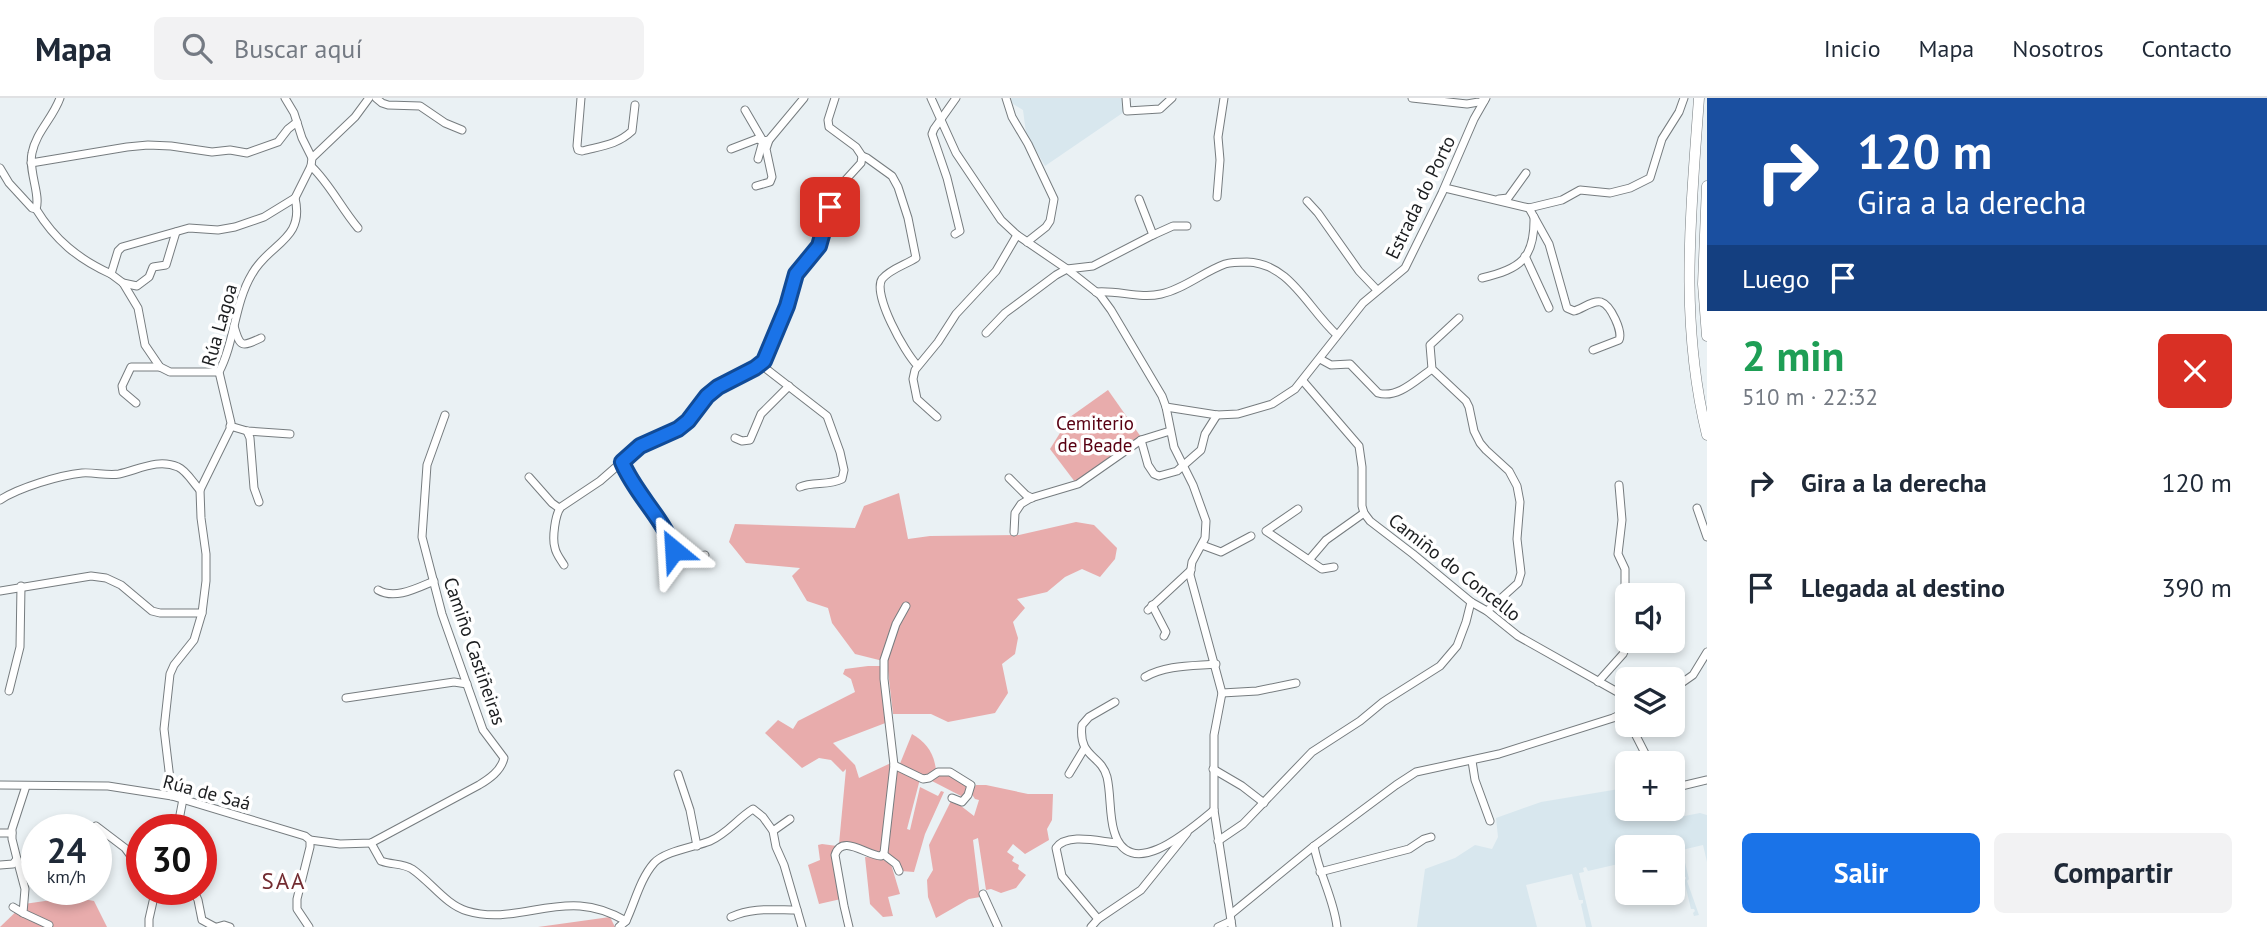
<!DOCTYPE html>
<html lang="es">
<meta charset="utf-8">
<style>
:root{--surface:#fff;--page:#f2f2f3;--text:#1f2937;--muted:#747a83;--line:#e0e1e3;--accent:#1a73e8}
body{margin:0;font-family:"PT Sans",sans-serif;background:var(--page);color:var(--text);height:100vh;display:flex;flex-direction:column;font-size:26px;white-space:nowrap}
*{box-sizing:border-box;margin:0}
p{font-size:23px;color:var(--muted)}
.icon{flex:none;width:38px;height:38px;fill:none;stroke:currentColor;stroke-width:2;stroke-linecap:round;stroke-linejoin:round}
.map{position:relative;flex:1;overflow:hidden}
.sheet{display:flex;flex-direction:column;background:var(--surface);width:560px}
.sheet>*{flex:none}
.hud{background:#1a4fa0;color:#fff;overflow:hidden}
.fabs{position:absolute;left:1615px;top:485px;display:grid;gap:14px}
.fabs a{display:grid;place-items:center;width:70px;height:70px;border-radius:10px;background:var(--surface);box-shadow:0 4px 10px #0003;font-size:35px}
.speed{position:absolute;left:21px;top:716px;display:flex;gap:14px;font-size:35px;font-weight:700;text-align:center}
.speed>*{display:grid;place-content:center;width:91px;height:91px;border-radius:50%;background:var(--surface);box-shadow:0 4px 10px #0003;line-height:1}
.speed small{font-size:18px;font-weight:400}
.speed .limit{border:10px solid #d22;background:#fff;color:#111}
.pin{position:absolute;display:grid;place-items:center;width:60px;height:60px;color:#fff;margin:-30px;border-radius:14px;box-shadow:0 4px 10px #0006}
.me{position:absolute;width:77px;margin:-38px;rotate:333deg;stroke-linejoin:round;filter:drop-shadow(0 0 5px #0008)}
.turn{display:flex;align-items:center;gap:24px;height:147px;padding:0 35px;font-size:32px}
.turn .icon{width:91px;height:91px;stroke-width:2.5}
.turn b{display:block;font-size:49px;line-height:60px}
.then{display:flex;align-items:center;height:66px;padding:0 35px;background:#0003;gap:14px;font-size:26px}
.round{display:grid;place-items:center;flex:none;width:74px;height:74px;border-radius:10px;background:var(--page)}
.headline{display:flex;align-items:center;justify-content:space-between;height:119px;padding:0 35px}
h1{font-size:42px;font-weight:700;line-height:52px;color:#1e9e55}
.primary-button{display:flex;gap:14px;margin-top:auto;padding:14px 35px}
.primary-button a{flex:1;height:80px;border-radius:10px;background:var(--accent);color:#fff;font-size:28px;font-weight:700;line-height:80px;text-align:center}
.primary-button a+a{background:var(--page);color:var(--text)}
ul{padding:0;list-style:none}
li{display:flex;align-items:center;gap:21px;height:105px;padding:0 35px}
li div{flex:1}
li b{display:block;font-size:26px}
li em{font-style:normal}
header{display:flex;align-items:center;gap:42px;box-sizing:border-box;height:98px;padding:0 35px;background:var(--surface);border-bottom:2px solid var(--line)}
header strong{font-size:33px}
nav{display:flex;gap:38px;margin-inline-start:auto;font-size:24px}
.search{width:490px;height:63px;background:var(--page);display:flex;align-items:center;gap:18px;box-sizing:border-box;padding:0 24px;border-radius:10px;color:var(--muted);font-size:26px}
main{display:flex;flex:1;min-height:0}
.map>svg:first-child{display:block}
</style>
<header>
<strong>Mapa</strong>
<div class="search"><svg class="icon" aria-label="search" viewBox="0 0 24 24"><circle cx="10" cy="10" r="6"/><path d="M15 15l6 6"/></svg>Buscar aquí</div>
<nav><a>Inicio</a><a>Mapa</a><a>Nosotros</a><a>Contacto</a></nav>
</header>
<main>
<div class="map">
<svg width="1707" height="829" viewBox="0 0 1707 829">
<rect width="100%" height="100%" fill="#eaf1f4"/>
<g fill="#d8e7ee">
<path d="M1011,0h113v14l-79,54 -19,-33 -3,-23 -10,-6z"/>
<path d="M1625,690h2l1,20 19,1 3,6 19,4 31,-6 7,2v47l-4,-17 -21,5 7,29 -2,2 12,34 -5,1 -1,-3 2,-2 -1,-2h-3l-7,-29 2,-1v-2h-3l-3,-12 2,-1 -1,-7 -3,1 -1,-7 -4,1v-5h-45l-1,15 -39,9 -2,-4 -3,1 1,4 -5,1 13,54h-6l-5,-23 2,-1v-3h-4l-7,-26 -46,11 11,42h-120l8,-58 30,-11 20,-13 17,4 6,-12 -2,-19 45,-16z"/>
</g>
<g fill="#e8acac">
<path d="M1108,292l33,47 -66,45 -25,-33 20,-32z"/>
<path d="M899,395l9,46 22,-3 89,-1 57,-13 18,3 23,23 -2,11 -15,18 -18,-8 -17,8 -18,15 -30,7 8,9 -12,14 5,16 -3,16 -13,10 6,29 -13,20 -47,9 -17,-8h-38l-6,-52 -32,-8 -23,-31 -4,-15 -21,-7 -15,-25 8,-8 -54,-5 -17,-21 6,-18 120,4 9,-22z"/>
<path d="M868,568h15l5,56 -55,21 22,22 4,13 34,-16 -11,91 -38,-9h-5l7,-75 -3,3 -12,-12 -12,-2 -17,10 -37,-35 13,-13 15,9 5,-8 57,-29 -4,-13 -8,-5 2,-5z"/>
<path d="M912,636c14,8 22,19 24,36l-8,7 -29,-11z"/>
<path d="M897,672l23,9 -13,50 3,1 10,-43 18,9 3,-5 3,1 -19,42 -11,38 -13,-1 -16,-17 10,-82z"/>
<path d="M949,675l19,11 -3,14 -35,-18 7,-6z"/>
<path d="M976,687h10l42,9h25l-1,26 -5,9 2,11 -24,14 -12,-10 -6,8 7,5 -2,4 7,4 -1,4 8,6 -10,13 -15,5 -10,-4 -5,1 -8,-52 -5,2 7,57 -11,2 -33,19 -8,-21 -1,-17 6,-10 -4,-25 23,-46 22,17 5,-16 -4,-1 -4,-6z"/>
<path d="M822,746l15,2 -2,4 6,49 -22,5 -11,-39 12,-5 -2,-15z"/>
<path d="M865,759l15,1 11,6 9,30 -12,3 5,19 -10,1 -13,-13z"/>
<path d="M73,799l21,4 13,26h-107l24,-23z"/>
<path d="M610,819l5,10h-77z"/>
</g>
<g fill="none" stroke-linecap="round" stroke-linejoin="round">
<g stroke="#767c7f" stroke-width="9">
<g id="minor">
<path d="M285,0l9,15 8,25 10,20"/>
<path d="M376,0l6,5 6,2 32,1 25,17 17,7"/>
<path d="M581,0l-4,48 1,4 4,1c19,-5 35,-6 50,-20l3,-26"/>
<path d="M931,0l25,55 45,67 16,15 50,34 33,26 11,15 51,86 4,11 8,40 19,38 13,36 -1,17 -13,24 -2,13 32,118 -8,42v75l18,117"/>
<path d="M1006,0l6,19 16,27 26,55 -4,22 -4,6 -19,15"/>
<path d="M1126,0l1,13 33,-2 12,-11"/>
<path d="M1412,0l55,6 17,-3 -1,-2"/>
<path d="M745,12l18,31 -5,18"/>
<path d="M731,51l26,-10 6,2 6,-1 35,-42"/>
<path d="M862,58l5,2 25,18 6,11 10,31 8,40c-11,7 -26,11 -34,21 -10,15 23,74 35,86"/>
<path d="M31,65l96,-16 21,-2 23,1 41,6 18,-2 17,3 31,-11 10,-13 9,-7"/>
<path d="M311,68c19,18 30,42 47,62"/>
<path d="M0,70l9,15 23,25 4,1c5,-14 -8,-38 -4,-56 4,-21 21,-35 28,-55"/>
<path d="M756,88l14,-4 2,-5 -6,-28 3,-9"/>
<path d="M1445,90l84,20 33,-8 18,-10 30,3 20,-5 20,-10 12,-39 17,-27 5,-14"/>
<path d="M1217,99l3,-37 -2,-23 6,-39"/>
<path d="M1499,101l9,-1 18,-25"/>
<path d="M1307,103l11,12 41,58 18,19"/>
<path d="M1529,110l20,36 18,64 7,3c8,-2 19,-11 27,-9 10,3 22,30 18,38l-26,10"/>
<path d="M36,111c19,31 42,50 75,65"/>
<path d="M955,136l5,-3 -13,-53 -15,-44 2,-5 22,-31"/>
<path d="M1153,137l20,-9h14"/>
<path d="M1525,158l24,52"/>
<path d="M1482,180c38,-9 53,-19 52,-61"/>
<path d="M123,185l14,3 12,-9 4,-10 13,-2 10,-33"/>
<path d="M1096,194c22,-2 44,7 65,2 23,-5 42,-22 64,-30 7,-2 14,-2 22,-2 43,1 61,47 90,73"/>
<path d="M1459,220l-29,27 2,24 34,32 3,6 5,24 6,12 6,7 23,21 8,15 3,16 -3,37 4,34 -3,10 -31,28"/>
<path d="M234,228c6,22 8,21 27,12"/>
<path d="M986,235l19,-20 51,-38 11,-6 26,-3 60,-31 -14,-36"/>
<path d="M1320,261l11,6 19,-1 28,29c20,6 39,-14 54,-24"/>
<path d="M760,266l67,52 13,36 4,18 -2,9c-14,7 -29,2 -42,8"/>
<path d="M219,274h-49l-10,-5 -15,-22 -7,-37 -15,-25 -12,-9 7,-23 4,-4 67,-19 29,2 17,-3 29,-10 31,-19 16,-32 1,-8 43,-41 14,-19"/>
<path d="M1303,283l56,65 3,21v39l2,7 6,8 43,33 58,48 16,9 31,25 110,62"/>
<path d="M136,305l-13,-11 -1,-6 9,-19h29"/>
<path d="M1166,309l51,8 21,-1 34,-10 23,-15 68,-86 42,-35 37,-75 32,-74 12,-21"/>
<path d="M937,319l-20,-18 -4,-20 2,-9 23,-28 18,-28 40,-43 21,-36"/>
<path d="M230,328l17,5 43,3"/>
<path d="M247,333l3,7 4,50 5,14"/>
<path d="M735,340l7,3 8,-1 11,-26 28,-28"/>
<path d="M1141,342l7,25 6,9 5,2 18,-5 24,-21 4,-16 12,-19"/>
<path d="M622,364c11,25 28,44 43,67 4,7 7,21 13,25 7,5 19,3 27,1"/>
<path d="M529,379l23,26 7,5"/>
<path d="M1009,380l17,17 6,3"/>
<path d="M1619,387l3,35 -4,34 7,15v32l3,5"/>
<path d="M0,402c18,-12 60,-25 82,-27 12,-1 25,3 37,1 19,-4 39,-16 59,-7 8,3 16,17 22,23"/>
<path d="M1697,410l10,29"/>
<path d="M1298,411l-32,22 56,38 12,-2"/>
<path d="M1014,434l1,-19 6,-9 10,-6 47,-14 63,-44 29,-9"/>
<path d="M1202,447l19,7 30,-16"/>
<path d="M1309,462l17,-20 38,-27"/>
<path d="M564,467c-3,-5 -8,-11 -9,-17 -3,-9 0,-34 6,-41l39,-26 40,-35 38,-17 10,-8 19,-25 11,-9 38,-19 8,-7 23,-55 9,-32 23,-28 11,-39 11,-22 20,-22 1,-7 -6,-9 -27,-20 -1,-7 7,-22"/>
<path d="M378,492c17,10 39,-2 56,-9"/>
<path d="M0,493l91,-15 15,2 15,7 31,26 8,2h42"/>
<path d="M1152,507l14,27 -2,4"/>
<path d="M1148,512l43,-40"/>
<path d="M1145,579c21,-12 47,-11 71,-13"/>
<path d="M1598,584l25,-28 6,-14"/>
<path d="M1673,591l20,-14 14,-23"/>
<path d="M9,593l11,-44 1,-61"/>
<path d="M1222,595l35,-2 39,-8"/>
<path d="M346,600l108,-16 13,2"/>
<path d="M1115,604l-26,15 -7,8c-4,33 19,29 25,52 4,17 2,37 7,54 15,53 76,-1 100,-21"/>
<path d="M1630,626l20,39"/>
<path d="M1472,663l3,19 15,41"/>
<path d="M894,667l29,14 6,-1 9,-6h12l21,13 -3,10 -6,7 -10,-4"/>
<path d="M1213,671l29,17 22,17"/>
<path d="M678,676l12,36 7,36"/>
<path d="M1069,676l15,-25"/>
<path d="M0,687l108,1 64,10 133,40 5,4v7l-13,52v10l12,18"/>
<path d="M1673,690l34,-8"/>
<path d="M172,698l-8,-67 6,-55 4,-9 20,-25 8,-27 4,-32v-27l-5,-36 -1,-28 30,-61 1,-6 -12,-51c16,-30 15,-68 33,-98 17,-31 53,-34 43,-76"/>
<path d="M96,728l29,22 17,23"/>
<path d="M179,732v-10l4,-21"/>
<path d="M773,733l17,-12"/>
<path d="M0,735h12"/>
<path d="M310,742l30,4 31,-1 108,-58c10,-6 22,-14 25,-27l-21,-28 -41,-116 -20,-77 5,-72 18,-50"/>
<path d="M1218,743l25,-17 69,-72 48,-31 23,-19 57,-36 17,-20 9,-24 5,-20"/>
<path d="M371,745l10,18c11,4 21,2 31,8 19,13 34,36 55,42 39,12 75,-8 113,-5 16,1 32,7 46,15l-7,6"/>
<path d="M1314,748c5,28 20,53 23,81"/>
<path d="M883,756l13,10 3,7"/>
<path d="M17,761l8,30 -2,24 26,12"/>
<path d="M0,767l13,-1 4,-5 -5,-20v-10l14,-43"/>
<path d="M1320,774l89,-23 15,-10 7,-2"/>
<path d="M193,791l5,11 4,20 13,7"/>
<path d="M983,796l15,33"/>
<path d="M13,809l10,6"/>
<path d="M1231,816l83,-68 82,-61 20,-13 83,-18 114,-36 15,-7"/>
<path d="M731,819c21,-10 43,-7 66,-7"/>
<path d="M1098,821l-36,-43 -6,-28c11,-16 45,-6 62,-5"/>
<path d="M626,823c9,-19 14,-42 28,-58 11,-12 41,-16 56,-22 17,-7 28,-23 43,-32l10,8 10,14 3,16 8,18 18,62"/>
<path d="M149,829v-8l5,-22 12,-8"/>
<path d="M217,829l7,-2 6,2"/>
<path d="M849,829l-5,-21 -9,-51c7,-22 32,1 46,1l3,-3 10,-88 -10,-86v-19l12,-36 10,-18"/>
<path d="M1091,829l7,-8 43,-29 46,-57"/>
<path d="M1218,829l13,-6"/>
</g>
</g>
<g stroke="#767c7f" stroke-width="11">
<g id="highway">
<path d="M1699,0c-8,114 -20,224 8,337"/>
<path d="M1707,88l-4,98 4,52"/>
</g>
</g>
<use href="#minor" stroke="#fff" stroke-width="7"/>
<use href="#highway" stroke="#fff" stroke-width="10"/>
</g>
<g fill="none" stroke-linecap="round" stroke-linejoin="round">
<g stroke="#114b97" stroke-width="18">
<path id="route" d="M674,452c-11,-33 -39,-56 -52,-88l18,-16 38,-17 10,-8 19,-25 11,-9 37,-19 9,-7 23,-55 9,-32 23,-28 11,-39"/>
</g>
<use href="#route" stroke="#1a73e8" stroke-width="12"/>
</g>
<g text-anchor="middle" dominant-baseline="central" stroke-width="7" stroke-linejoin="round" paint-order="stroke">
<g font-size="19" fill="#1b1d1f" stroke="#fff">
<text transform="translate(1420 99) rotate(-64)">Estrada do Porto</text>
<text transform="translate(219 227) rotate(-74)">Rúa Lagoa</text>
<text transform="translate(1455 469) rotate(38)">Camiño do Concello</text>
<text transform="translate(475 553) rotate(71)">Camiño Castiñeiras</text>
<text transform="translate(207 694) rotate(15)">Rúa de Saá</text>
</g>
<g font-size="19" fill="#580012" stroke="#fff">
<text x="1095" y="325">Cemiterio<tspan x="1095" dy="22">de Beade</tspan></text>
</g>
<g font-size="23" letter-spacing="2" fill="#732c31" stroke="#fff">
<text x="284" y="782">SAA</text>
</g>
</g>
</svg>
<div class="fabs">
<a><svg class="icon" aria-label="sound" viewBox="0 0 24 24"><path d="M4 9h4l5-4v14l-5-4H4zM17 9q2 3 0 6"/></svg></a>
<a><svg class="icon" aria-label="layers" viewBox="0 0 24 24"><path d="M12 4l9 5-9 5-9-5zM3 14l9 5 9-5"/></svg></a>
<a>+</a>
<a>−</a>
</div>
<div class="speed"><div>24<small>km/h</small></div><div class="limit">30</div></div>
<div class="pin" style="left:830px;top:109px;background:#d93025"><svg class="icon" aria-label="arrive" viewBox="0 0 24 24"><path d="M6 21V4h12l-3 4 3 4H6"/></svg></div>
<svg class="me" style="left:674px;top:452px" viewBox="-20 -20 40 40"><path d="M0-17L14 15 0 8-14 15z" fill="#1a73e8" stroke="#fff" stroke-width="4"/></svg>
</div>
<section class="sheet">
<div class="hud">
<div class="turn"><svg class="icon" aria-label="right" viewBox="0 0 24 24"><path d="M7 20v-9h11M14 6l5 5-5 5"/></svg><div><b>120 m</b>Gira a la derecha</div></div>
<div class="then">Luego<svg class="icon" aria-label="arrive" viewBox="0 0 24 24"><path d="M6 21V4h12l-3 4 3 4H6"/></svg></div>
</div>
<div class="headline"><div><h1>2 min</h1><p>510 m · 22:32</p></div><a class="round" style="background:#d93025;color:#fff"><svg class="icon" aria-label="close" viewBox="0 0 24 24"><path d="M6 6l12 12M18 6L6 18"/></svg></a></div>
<ul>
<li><svg class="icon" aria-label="right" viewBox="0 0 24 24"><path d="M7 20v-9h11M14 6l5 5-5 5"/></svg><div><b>Gira a la derecha</b></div><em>120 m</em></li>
<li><svg class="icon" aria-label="arrive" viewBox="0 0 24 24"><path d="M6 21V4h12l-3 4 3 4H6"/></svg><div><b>Llegada al destino</b></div><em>390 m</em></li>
</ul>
<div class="primary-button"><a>Salir</a><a>Compartir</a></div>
</section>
</main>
